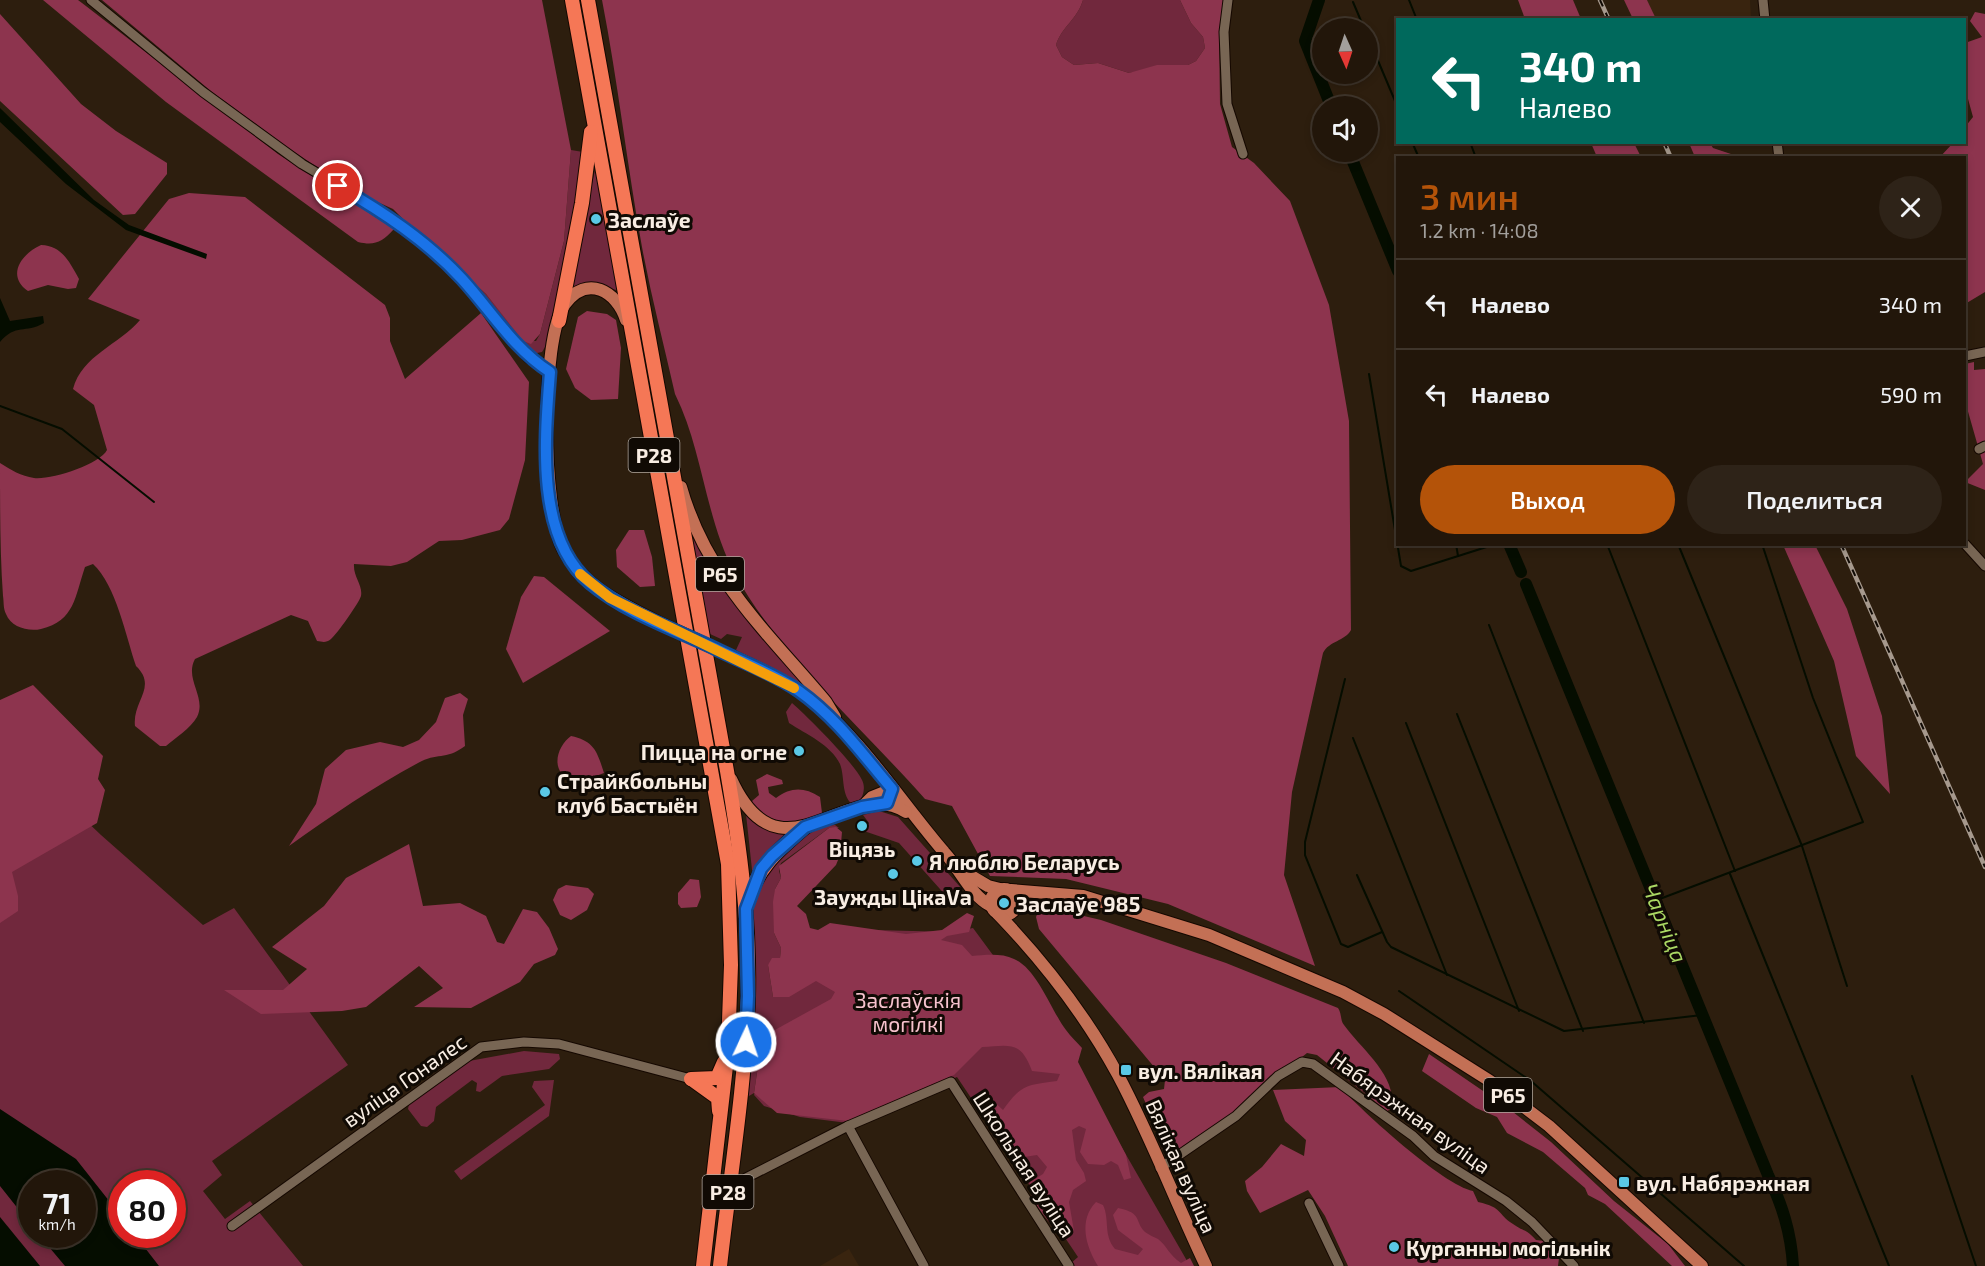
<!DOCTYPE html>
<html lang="ru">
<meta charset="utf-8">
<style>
:root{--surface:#22160a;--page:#2e2318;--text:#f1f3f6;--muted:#a29f9c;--line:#3f352b;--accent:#b45309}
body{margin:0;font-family:"Exo 2",sans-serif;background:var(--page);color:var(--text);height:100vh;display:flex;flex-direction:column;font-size:22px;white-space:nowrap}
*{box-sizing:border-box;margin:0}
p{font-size:20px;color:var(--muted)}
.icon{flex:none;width:33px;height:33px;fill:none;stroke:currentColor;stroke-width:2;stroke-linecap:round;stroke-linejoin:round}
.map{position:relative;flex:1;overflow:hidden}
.side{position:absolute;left:1396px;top:156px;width:570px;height:390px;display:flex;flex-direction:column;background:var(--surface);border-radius:0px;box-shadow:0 3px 9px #0003,0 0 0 2px var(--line)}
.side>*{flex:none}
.top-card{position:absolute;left:1396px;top:18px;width:570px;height:126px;border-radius:0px;box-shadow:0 3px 9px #0003,0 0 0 2px var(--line);background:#00695c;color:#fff;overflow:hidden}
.needle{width:39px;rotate:177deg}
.fabs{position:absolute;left:1312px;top:18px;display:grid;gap:12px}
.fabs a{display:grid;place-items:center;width:66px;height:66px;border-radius:50%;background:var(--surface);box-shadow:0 3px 9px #0003,0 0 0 2px var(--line);font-size:30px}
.speed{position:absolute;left:18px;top:1170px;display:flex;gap:12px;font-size:30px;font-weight:700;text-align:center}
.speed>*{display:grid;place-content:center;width:78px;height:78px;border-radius:50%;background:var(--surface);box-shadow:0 3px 9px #0003,0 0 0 2px var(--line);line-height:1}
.speed small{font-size:15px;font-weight:400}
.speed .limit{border:9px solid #d22;background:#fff;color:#111}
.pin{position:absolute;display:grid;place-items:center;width:51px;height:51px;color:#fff;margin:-26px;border:3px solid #fff;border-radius:50%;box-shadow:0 2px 6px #0007}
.me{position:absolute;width:66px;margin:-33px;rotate:3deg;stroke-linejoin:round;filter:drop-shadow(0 0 4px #0008)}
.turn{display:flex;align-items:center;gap:21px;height:126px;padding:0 24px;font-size:27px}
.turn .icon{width:78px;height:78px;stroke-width:2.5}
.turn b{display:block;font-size:42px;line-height:51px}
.round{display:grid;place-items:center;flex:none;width:63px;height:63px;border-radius:32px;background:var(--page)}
.headline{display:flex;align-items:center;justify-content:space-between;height:102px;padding:0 24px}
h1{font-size:36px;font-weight:600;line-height:45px;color:var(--accent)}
.primary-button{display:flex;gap:12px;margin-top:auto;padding:12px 24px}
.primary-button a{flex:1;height:69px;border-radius:36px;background:var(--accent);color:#fff;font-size:24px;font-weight:600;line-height:69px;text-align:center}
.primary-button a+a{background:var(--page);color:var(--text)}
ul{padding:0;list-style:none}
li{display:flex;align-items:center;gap:18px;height:90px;padding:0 24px;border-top:2px solid var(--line)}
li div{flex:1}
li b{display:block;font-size:22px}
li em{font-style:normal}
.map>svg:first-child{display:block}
</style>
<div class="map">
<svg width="1985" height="1266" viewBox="0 0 1985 1266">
<rect width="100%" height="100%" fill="#2d1e0e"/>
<g fill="#39240f">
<path d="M1647,0h103l1,19h-96z"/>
<path d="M849,1249l10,17h-39z"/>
</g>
<g fill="#71283d" fill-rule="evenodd">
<path d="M1083,0h97l11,23 12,14 2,11 -9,13 -8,4 -59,8 -31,-10 -24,2 -12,-8 -6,-12c6,-19 21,-25 27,-45z"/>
<path d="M571,150l12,2 -7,54 -28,136 -6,10 -10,2 -23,-20 -37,-51 14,11 37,46 13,1 4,-7 24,-93z"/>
<path d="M596,166l23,125 -21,-7 -33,16z"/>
<path d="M692,537l30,48 94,111 -21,-15 -59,-31 6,-13 -15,-3 -6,5 -11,-5z"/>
<path d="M792,703c16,14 62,60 70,77 4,8 1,16 -3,22l-7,2c-11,-9 -7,-27 -12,-40 -9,-19 -34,-30 -51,-41l-3,-11z"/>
<path d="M0,739l101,96 102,90 31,-17 114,157 -136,96 10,14 -19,16 22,28 25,-18 53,65h-303zM32,1184h50v50h-50zM122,1184h50v50h-50z"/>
<path d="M879,811l19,6 64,72 -2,8 -12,1 -49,-55 -35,-12 5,-8 -6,-8z"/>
<path d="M746,814l20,13 30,2 -43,50z"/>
<path d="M835,825l4,3h-10l-48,35 -2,8 2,7 -6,11 -1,44 7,15 -1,10 -12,7 5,32 61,-68 118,3 21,-4 102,138 115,200h-118l-2,-2 8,-7 -121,-180 -109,46 -48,-6 -36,-11 -10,-11 12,-35 -8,6 -4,27 -10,6 9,-207 27,-38 27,-19 17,-9z"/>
<path d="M524,1051l35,3 1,5 -11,10 -47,7 -22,16 -4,-1 1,-8 -5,-3 -36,27 -2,14 -7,6 -6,-1 -13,-17 2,-9 59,-39z"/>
<path d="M554,1080l-5,36 -88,64 -7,-9 91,-66 -13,-18 2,-6z"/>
</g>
<g fill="#8d344e">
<path d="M43,0h35l4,3 196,151 116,75c-12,13 -19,17 -36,13l-192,-140z"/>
<path d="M102,0h440l29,150 -7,91 -24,93 -9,10 -8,-3 -37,-47 -73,-65 -20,-20 -42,-19 -64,-43 -75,-55z"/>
<path d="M602,0h481c-6,20 -21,26 -27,45l6,12 12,8 24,-2 31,10 28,-8h31l8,-4 9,-13 -2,-11 -12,-14 -11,-23h49l-10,30 1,74 12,43 22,16 36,38 39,104 20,116 2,209c-6,11 -22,11 -28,23l-31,139 -8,83 31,91 -147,-62 -102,-25 -76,-3 -38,-70 -27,-7c-62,-70 -145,-143 -190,-225 -30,-56 -32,-124 -60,-180 -11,-49 -24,-98 -33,-147 -15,-82 -24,-165 -40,-247z"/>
<path d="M1518,0h55l8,19h-56z"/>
<path d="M1624,0h23l9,19h-23z"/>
<path d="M1975,12l10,2v278l-20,12v-146l-25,-1 13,-14 12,-1v-15l8,-10 -8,-29v-45l17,-6 -12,-16z"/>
<path d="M0,14l81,90 35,27 51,32v11l-32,40 -12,1 -123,-114z"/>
<path d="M1591,143h43l7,14h-44z"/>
<path d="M1689,143h21l3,5 27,9h-45z"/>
<path d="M189,193l56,4 140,108 5,13v23l15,38 76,-66 48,69 -4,78 -16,59 -9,11 -38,10 -23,1 -32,21 -16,4 -37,-2c-1,13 9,21 7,32 -2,7 -24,38 -30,43 -5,4 -8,3 -14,2l-9,-20 -17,-6 -96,44c-11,20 12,38 2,58 -6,11 -22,21 -31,29h-6l-25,-20c-3,-25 23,-39 1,-60 -10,-29 -20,-81 -43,-102l-8,3c-10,29 -10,54 -44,62 -13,3 -30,-2 -35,-15 -3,-6 -2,-12 -3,-18 -3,-42 -3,-89 -3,-133 11,7 21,13 34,15 17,2 65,-13 73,-28l-13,-45 -21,-16c9,-34 46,-44 67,-69l-52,-21 81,-100z"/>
<path d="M41,245c21,1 28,16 38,34l-3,9 -8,1 -20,-4 -20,6c-22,-15 -7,-37 13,-46z"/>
<path d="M587,311l20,3 9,6 5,28 -3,51 -27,1 -16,-12 -9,-19 12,-52z"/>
<path d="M1974,362v8l11,-1v121l-20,-8 18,-18 -18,-63v-37z"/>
<path d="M629,530h15l8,27 3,29 -15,1 -23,-20 -1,-17z"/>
<path d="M1783,545h32l32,64 35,107 8,78 -34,-38 -22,-95z"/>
<path d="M534,576l10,1 66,54 -87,52 -17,-34 15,-52z"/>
<path d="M33,685l70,71 -5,23 7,11 -8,33 -85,49 6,24v15l-18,12v-223z"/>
<path d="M460,693l8,6 -5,16 2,31c-20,15 -28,6 -47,17 -45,24 -87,53 -129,83l27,-42 9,-35 21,-19 34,-8 23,5 16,-7 17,-18 9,-24z"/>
<path d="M571,736c23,5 26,15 33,37l-24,9c-6,-2 -14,-4 -18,-8 -10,-12 -2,-30 9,-38z"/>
<path d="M767,774l15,6 1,4 -15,3 1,6 7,5c15,-11 28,-11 44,-1l2,16c-23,13 -45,11 -67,-2l-3,-10 7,-6 -3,-15z"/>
<path d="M836,827l6,5 -2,23 -4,10 -39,41 9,8 4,14 8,2 12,-7 76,11 36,-4 25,-17 7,3 -5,16 -22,4 -6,4 21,5 10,11c13,-1 30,-3 42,3 23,9 38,53 52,71 5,7 11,12 16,18l-4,14 48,93 5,23 -7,2 -6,-15 -7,-4 -7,4 -16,-1 -8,-12 6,-23 -7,-3 -7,4 4,30 8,13 2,8 -13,9 -4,12 5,29 -6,5h-8c-9,-13 -34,-38 -30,-54l13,-8 4,-7 -10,-12 -25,4 -38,-55 1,-8 16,3 12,11c18,-25 23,-25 54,-29l3,-7 -28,-3c-11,-30 -21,-26 -50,-24l-28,28 -106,46 -71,-8 -23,-20 4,-27 11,-10 4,-25 58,-32 4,-7 -19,-11 -27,16h-16l-5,-32 4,-7h8l1,-10 -7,-15 -1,-31 2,-13 6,-11 -2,-12 50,-38z"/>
<path d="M409,844l14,62 37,-3 26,13 11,26 7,2 19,-35 14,3 12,16 9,21 -3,6 -21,9 -14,18 -49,26 -57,-1 29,-19 -24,-22 -53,41 -24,4 -81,3 -37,-24h59l24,-21 -35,-22 52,-41 22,-28z"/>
<path d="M690,879l9,1 2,17 -4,10 -16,1 -3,-4v-11z"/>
<path d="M566,885l22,3 6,6 -7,16 -16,10 -11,-5 -7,-15 5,-11z"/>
<path d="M1054,909l47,11 125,43 112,45c4,6 2,12 6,17 17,24 55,52 47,84l-4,2 -70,-56 -10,-2 -76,61 -53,36 -6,3 -6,-2 -23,-54 6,-5 15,-3 1,-9 -126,-151 -3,-12 2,-5z"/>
<path d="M1429,1054l79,54 43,34 63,59 54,43 17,22h-13l-67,-62 -17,-9 -3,-7 -42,-36 -36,-19 -10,-16 -21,-9 -54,-37z"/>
<path d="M1340,1087c23,25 103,98 133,104l5,11c26,6 18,11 35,22 11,8 12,4 23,16l9,1 14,17 -1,8h-210l-23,-50 -17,-26 -48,23 -13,-22 -2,-10 17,-14 19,-23 23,12 2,-16 -21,-19 -12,-31z"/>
<path d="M1096,1202l7,3c7,15 0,30 12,44l23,6 5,-6 -25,-19 -5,-15 5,-7c25,5 16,13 27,24 4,3 9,5 13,7 10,8 10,15 23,24l9,-5 4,8h-96c-12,-19 -20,-46 -2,-64z"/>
</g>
<g fill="#050d00">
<path d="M0,108l94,92 35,25 78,29 -1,5 -80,-29 -60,-46 -66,-62z"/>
<path d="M0,298l10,23 33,-5 1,7c-19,11 -28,0 -44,19z"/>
<path d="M0,1109l76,50 45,57 1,18 13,1 24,31h-94l-26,-31 43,-1v-50h-50l-1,41 -31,-39z"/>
<path d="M0,1217l40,49h-40z"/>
</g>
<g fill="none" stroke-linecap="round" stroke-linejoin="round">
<g stroke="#050d00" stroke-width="2">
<path d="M1409,0l8,20"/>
<path d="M1353,2l11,26"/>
<path d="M1368,37l30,71"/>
<path d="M1412,142l7,16"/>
<path d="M1470,142l6,16"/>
<path d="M1369,374l32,192 10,5 85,-27"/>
<path d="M0,406l62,23 92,73"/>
<path d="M1456,544l2,12"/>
<path d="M1607,544l128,327"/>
<path d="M1678,544l124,302 45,140"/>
<path d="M1489,625l155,398"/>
<path d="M1345,679l-40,163v13l36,89 7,3 34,-15"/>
<path d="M1457,714l126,317"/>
<path d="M1406,723l113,288"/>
<path d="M1353,738l94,237"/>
<path d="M1730,874l159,392"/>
<path d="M1357,875l30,67 4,5 173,84 138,-16"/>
<path d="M1657,900l206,-78 -50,-124 -51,-154"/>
<path d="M1399,991l132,90 213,185"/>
<path d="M1912,1076l64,190"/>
</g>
<g stroke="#050d00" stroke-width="12">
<path d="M1319,0l-14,41 26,65"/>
<path d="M1349,152l49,119"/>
<path d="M1509,544l12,28"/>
<path d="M1526,584l242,591c14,30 23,57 25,91"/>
</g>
<g stroke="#150800" stroke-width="11">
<g id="minor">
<path d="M91,0l112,92 99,72 91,54 69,61 66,79 22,14"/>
<path d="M1228,0l-4,32 3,72 16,50"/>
<path d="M1763,0l2,20"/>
<path d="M1777,142l2,16"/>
<path d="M1965,356l20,-4"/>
<path d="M1979,449l6,-3"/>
<path d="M1965,544l20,22"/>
<path d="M848,1126l76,140"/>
<path d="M1160,1168l76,-52 42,-40 24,-14 11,2 100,72 21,20 72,45 26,21 42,44"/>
<path d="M746,1178l102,-52 103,-44 118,184"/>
<path d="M1309,1203l30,63"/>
<path d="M232,1226l249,-179 43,-5 35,2 132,35"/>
</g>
</g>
<g stroke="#150800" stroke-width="14">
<g id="major">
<path d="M626,320c-9,-29 -39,-46 -61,-16 -25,35 -23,209 -1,247 20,36 57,52 92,70"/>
<path d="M681,487c25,90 87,146 145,215l9,15"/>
<path d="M731,656c27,12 53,24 77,41 52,40 93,105 136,155 16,17 26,43 47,54"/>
<path d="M731,779c50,110 117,-5 175,33"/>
<path d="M862,807l10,-10 20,-8"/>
<path d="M961,870l27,16 12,3"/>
<circle cx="1004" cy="902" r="13"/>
<path d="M1011,890l72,6 126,39 134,57 41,22 106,67 59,45 153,140"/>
<path d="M998,914c46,48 88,102 120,161 33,62 58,128 88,191"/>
</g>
</g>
<g stroke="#150800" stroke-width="16">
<g id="highway">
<path d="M572,0l156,864 3,101 -3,84 -25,217"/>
<path d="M588,0l139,771c13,76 23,151 21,227 -3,90 -18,179 -28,268"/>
<path d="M559,321l23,-118 9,-71"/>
<path d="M748,901c9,-34 32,-52 57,-74"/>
<path d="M691,1079l26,-1 7,-16"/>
<path d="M693,1080l25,18 1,13"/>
</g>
</g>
<use href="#minor" stroke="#786654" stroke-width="9"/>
<use href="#major" stroke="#c37055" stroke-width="12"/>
<use href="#highway" stroke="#f57756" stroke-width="14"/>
<g stroke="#a6998d" stroke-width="4.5">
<g id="rail">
<path d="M1600,0l9,20"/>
<path d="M1664,142l7,16"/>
<path d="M1841,544l144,323"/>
</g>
</g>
<use href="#rail" stroke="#100a04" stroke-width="2" stroke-dasharray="7" stroke-linecap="butt"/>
<g stroke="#150800" stroke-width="14" stroke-linecap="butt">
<path id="major-bridge" d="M656,621l75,35"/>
</g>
<use href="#major-bridge" stroke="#c37055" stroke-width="12"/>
</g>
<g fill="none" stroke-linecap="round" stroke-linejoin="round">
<g stroke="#114b97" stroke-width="15">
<path id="route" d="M338,186c45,26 89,55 124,93 30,33 51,69 88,93 -5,65 -15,165 40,211 35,29 83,46 124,65 28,14 59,25 85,43 37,26 64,64 93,98l-5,14 -25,4 -57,20 -33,29 -11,13 -15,40 2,87 -2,46"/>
</g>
<use href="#route" stroke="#1a73e8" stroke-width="10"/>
<path stroke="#f59e0b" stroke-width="10" d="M580,574l30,24 184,90"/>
</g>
<g fill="#5ac8e6" stroke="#100a04" stroke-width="2">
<circle cx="596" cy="219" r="6"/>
<circle cx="799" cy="751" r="6"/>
<circle cx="545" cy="792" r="6"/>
<circle cx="862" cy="826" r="6"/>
<circle cx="917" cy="861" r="6"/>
<circle cx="893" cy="874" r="6"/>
<circle cx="1004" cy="903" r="6"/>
<rect x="1120" y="1064" width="12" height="12" rx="3"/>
<rect x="1618" y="1176" width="12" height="12" rx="3"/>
<circle cx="1394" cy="1247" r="6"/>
</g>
<g text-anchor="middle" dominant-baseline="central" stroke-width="6" stroke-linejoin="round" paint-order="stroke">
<g fill="#100a04" stroke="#b2a9a0" stroke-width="1.5">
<rect x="628.5" y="438" width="51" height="34" rx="4.5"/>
<rect x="696" y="557" width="48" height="34" rx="4.5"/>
<rect x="1484" y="1078" width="48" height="34" rx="4.5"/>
<rect x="702.5" y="1175" width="51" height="34" rx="4.5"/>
</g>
<g font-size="20" font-weight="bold" fill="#f8ede3">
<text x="654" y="455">Р28</text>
<text x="720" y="574">Р65</text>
<text x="1508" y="1095">Р65</text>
<text x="728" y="1192">Р28</text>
</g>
<g font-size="21" font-weight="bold" fill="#f8ede3" stroke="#100a04" text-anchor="start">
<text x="608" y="219">Заслаўе</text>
<text x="787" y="751" text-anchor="end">Пицца на огне</text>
<text x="557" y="780">Страйкбольны<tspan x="557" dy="24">клуб Бастыён</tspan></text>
<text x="862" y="848" text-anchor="middle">Віцязь</text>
<text x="929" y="861">Я люблю Беларусь</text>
<text x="893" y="896" text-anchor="middle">Заужды ЦікаVа</text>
<text x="1016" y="903">Заслаўе 985</text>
<text x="1138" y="1070">вул. Вялікая</text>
<text x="1636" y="1182">вул. Набярэжная</text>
<text x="1406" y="1247">Курганны могільнік</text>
</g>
<g font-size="21" fill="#f7c2cd" stroke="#100a04">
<text x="908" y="999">Заслаўскія<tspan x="908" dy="24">могілкі</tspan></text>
</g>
<g font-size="21" fill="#f8ede3" stroke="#100a04">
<text transform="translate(404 1080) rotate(-35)">вуліца Гоналес</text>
<text transform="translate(1411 1112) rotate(36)">Набярэжная вуліца</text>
<text transform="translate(1025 1164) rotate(57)">Школьная вуліца</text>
<text transform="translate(1182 1166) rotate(66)">Вялікая вуліца</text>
</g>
<g font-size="22" font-style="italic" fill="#aad864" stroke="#100a04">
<text transform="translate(1666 923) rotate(68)">Чарніца</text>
</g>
</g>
</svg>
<div class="fabs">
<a><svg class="needle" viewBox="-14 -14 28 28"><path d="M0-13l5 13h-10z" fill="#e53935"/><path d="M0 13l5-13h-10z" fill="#a29f9c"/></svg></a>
<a><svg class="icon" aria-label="sound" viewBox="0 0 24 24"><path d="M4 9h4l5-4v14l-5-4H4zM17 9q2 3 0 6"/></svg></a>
</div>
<div class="speed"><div>71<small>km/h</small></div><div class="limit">80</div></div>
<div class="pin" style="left:338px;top:186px;background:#d93025"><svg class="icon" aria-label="arrive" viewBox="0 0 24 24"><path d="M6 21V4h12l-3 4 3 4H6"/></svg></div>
<svg class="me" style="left:746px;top:1042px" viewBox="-20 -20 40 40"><circle r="17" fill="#1a73e8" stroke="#fff" stroke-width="3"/><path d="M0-11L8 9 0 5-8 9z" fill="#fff"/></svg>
<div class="top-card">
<div class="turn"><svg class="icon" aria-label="left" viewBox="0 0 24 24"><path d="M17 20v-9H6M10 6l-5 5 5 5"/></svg><div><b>340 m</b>Налево</div></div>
</div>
<section class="side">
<div class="headline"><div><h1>3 мин</h1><p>1.2 km · 14:08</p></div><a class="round"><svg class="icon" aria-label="close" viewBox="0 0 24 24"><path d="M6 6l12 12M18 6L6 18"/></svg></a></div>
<ul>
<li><svg class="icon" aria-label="left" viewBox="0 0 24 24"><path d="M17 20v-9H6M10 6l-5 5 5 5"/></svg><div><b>Налево</b></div><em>340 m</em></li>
<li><svg class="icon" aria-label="left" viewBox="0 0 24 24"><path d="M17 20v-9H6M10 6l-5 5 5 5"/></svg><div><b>Налево</b></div><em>590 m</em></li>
</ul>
<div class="primary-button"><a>Выход</a><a>Поделиться</a></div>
</section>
</div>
